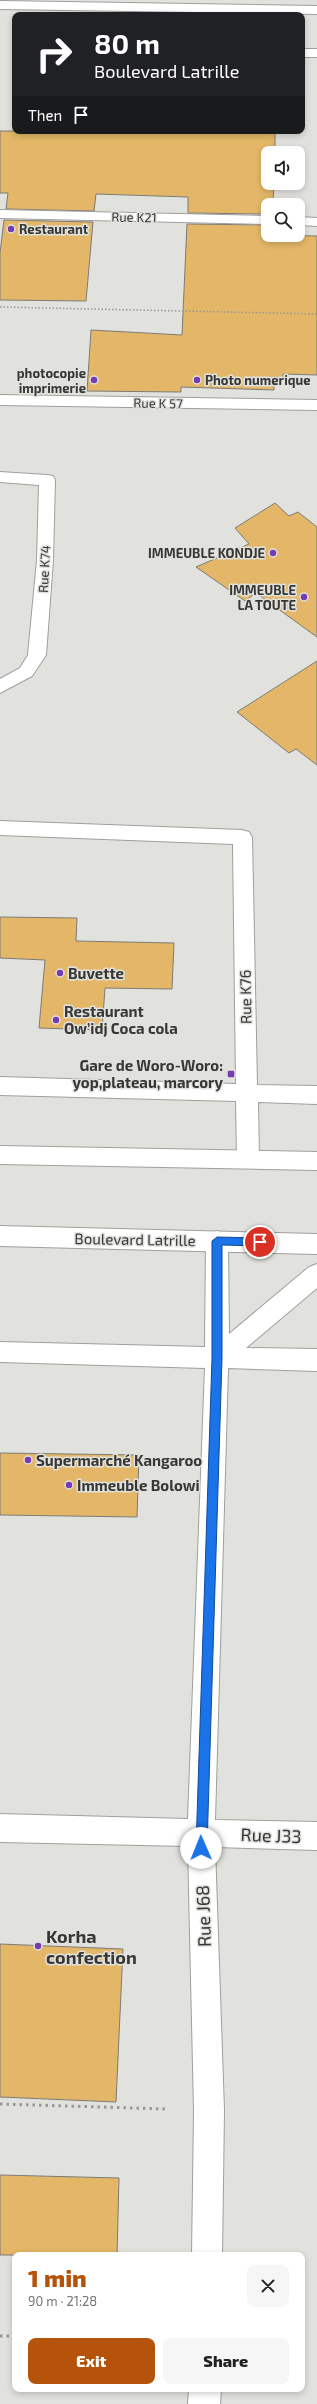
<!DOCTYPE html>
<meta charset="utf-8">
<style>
:root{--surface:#fff;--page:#f6f6f6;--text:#222;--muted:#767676;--accent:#b45309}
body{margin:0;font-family:"Exo 2",sans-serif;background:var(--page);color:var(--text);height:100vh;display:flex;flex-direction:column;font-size:15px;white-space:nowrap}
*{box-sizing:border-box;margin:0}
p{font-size:13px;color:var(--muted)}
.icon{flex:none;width:22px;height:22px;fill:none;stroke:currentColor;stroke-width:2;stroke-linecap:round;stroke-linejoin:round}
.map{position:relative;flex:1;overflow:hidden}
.panel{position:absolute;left:12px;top:2252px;width:293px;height:140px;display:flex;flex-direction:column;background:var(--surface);border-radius:8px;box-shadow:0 2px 6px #0003}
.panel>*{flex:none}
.hud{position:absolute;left:12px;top:12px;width:293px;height:122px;border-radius:8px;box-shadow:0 2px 6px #0003;background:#202124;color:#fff;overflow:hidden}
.controls{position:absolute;left:261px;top:146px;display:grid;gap:8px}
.controls a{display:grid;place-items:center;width:44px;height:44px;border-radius:8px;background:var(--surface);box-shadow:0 2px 6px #0003;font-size:20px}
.pin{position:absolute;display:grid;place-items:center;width:34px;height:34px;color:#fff;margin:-17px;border:2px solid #fff;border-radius:50%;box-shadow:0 1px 4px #0007}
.me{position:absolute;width:44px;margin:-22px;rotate:359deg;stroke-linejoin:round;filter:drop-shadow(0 0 3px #0008)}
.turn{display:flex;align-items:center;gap:14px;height:84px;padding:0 16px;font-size:18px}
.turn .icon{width:52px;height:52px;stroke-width:2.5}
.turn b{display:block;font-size:28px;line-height:34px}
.then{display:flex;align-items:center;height:38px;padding:0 16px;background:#0003;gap:8px;font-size:15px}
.round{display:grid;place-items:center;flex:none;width:42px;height:42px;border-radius:8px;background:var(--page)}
.summary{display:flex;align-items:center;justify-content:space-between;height:68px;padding:0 16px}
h1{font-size:24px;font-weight:800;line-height:30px;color:var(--accent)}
.button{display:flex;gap:8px;margin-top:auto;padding:8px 16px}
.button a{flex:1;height:46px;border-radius:8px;background:var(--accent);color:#fff;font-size:16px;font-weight:800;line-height:46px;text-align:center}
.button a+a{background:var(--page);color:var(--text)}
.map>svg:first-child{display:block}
</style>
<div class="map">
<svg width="317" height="2404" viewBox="0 0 317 2404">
<rect width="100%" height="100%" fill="#e1e2de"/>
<g fill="#e3b767" stroke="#7d7b77">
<path d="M0,131h275v22h-7v30h6l-1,22h-5v9l-80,-1v-16l-92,-3 -2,17 -88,-2 2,-16h-8z"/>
<path d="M4,220l89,2 -7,79 -86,-1v-47z"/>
<path d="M187,224l81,1v10l49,1v139l-34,-1v4l-9,-1v13l-93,-3v5l-94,-1 4,-61 91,5z"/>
<path d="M275,503l14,13 9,-4 19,15v110l-61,-44 -11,8 -49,-34 53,-23 -14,-16z"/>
<path d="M317,661v104l-21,-16 -7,4 -52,-41z"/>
<path d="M0,917l77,1 -1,23 98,2 -2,46 -67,-1 -3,42 -63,-2 6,-68 -45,-2z"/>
<path d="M0,1453l139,2 -2,62 -137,-2z"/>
<path d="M0,1944l123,5 -7,153 -116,-5z"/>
<path d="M0,2175l119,3 -2,77h-117z"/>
</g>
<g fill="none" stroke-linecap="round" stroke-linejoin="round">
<g stroke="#9fa09c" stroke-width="2">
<g id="minor">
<path d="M0,1l317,5v8l-317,-5z"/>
<rect x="302" y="49" width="15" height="8"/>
<path d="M0,210l268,6v8l-268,-6z"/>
<path d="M298,217l19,1v8l-19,-1z"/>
<path d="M0,395l317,5v10l-317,-5z"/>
<path d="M0,472l47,3 6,1 2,4 -2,80 -7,95 -14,21 -32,17v-14l20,-11 8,-13 9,-95 2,-75 -39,-3z"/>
<path d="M0,821l242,9 7,2 3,5 5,248 60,1v18l-59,-2 1,56 -3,6 -8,3 -8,-3 -3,-6 -1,-57 -236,-6v-18l236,7 -3,-240 -233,-9z"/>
<path d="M217,1231l8,3 3,7 1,93 80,-67 8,-3v24l-71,60 71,1v22l-89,-3 -13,452 102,2v28l-102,-3 9,263 -2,145h-30l2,-145 -6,-264 -188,-4v-28l188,5 17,-451 -205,-6v-20l205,5 1,-106 3,-7z"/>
<path d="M189,2389h32l-1,15h-32z"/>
</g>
</g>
<g stroke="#9fa09c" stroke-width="2">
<g id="major">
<path d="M0,1146l317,6v18l-317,-6z"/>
<path d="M0,1226l317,8v20l-317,-8z"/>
</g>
</g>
<path stroke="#989896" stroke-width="1.5" stroke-dasharray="1.5 2" stroke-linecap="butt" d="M0,307l317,7"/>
<g stroke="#989896" stroke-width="3" stroke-dasharray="2.5 4" stroke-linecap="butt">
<path d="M0,2104l167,5"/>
<path d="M0,2336h15"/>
</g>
<use href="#minor" fill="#fff" fill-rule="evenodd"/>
<use href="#major" fill="#fff" fill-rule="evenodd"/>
</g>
<path fill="#1a73e8" stroke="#114b97" d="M217,1237l43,1 4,4 -4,4 -38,-1v113l-15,490 -6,5 -5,-5 16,-490v-117z"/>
<g fill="#773bb1" stroke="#e1e2de" stroke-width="1.5">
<circle cx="11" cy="229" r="4"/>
<circle cx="94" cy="380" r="4"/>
<circle cx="197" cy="380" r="4"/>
<circle cx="273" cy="553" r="4"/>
<circle cx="304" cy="597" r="4"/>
<circle cx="60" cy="973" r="4"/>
<circle cx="56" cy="1020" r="4"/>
<rect x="227" y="1070" width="8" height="8" rx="2"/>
<circle cx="28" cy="1460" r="4"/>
<circle cx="69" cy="1485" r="4"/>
<circle cx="38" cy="1946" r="4"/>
</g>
<g text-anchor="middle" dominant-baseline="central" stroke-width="3" stroke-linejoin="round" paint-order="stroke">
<g font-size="13" fill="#373736" stroke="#e1e2de">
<text transform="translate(134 217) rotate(1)">Rue K21</text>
<text transform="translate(158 403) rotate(1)">Rue K 57</text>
<text transform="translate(44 569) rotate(-87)">Rue K74</text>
</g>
<g font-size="13" font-weight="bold" fill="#373736" stroke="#e1e2de" text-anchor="end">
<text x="19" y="229" text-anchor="start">Restaurant</text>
<text x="86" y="373">photocopie<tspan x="86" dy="15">imprimerie</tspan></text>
<text x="205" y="380" text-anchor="start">Photo numerique</text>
<text x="265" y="553">IMMEUBLE KONDJE</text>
<text x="296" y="590">IMMEUBLE<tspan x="296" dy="15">LA TOUTE</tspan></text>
</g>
<g font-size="15" font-weight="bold" fill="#373736" stroke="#e1e2de" text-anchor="start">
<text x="68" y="973">Buvette</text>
<text x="64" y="1011">Restaurant<tspan x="64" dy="17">Ow’idj Coca cola</tspan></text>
<text x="223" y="1065" text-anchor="end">Gare de Woro-Woro:<tspan x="223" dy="17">yop,plateau, marcory</tspan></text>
<text x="36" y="1460">Supermarché Kangaroo</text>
<text x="77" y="1485">Immeuble Bolowi</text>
</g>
<g font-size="15" fill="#373736" stroke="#e1e2de">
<text transform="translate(245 997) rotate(-91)">Rue K76</text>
<text transform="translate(135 1239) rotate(1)">Boulevard Latrille</text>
</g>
<g font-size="18" fill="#373736" stroke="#e1e2de">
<text transform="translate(271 1835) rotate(2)">Rue J33</text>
<text transform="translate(203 1916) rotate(-92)">Rue J68</text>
</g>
<g font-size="18" font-weight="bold" fill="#373736" stroke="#e1e2de" text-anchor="start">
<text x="46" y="1936">Korha<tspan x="46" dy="21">confection</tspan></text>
</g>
</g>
</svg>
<div class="controls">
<a><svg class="icon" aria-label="sound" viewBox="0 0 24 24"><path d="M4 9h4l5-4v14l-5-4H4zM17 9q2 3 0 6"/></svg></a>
<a><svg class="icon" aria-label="search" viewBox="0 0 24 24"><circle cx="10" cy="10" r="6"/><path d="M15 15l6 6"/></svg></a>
</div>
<div class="pin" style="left:260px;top:1242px;background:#d93025"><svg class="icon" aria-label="arrive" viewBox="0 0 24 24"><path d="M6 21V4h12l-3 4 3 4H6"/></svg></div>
<svg class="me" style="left:201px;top:1848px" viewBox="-20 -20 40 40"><circle r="19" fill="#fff"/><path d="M0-13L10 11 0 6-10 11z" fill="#1a73e8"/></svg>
<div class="hud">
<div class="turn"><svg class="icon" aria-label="right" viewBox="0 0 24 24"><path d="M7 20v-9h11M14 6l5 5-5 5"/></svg><div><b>80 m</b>Boulevard Latrille</div></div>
<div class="then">Then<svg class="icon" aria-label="arrive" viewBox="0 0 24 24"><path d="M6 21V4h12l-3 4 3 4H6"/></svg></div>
</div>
<section class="panel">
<div class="summary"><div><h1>1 min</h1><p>90 m · 21:28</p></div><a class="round"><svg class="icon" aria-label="close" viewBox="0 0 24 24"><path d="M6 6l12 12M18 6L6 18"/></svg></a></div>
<div class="button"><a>Exit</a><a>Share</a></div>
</section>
</div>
